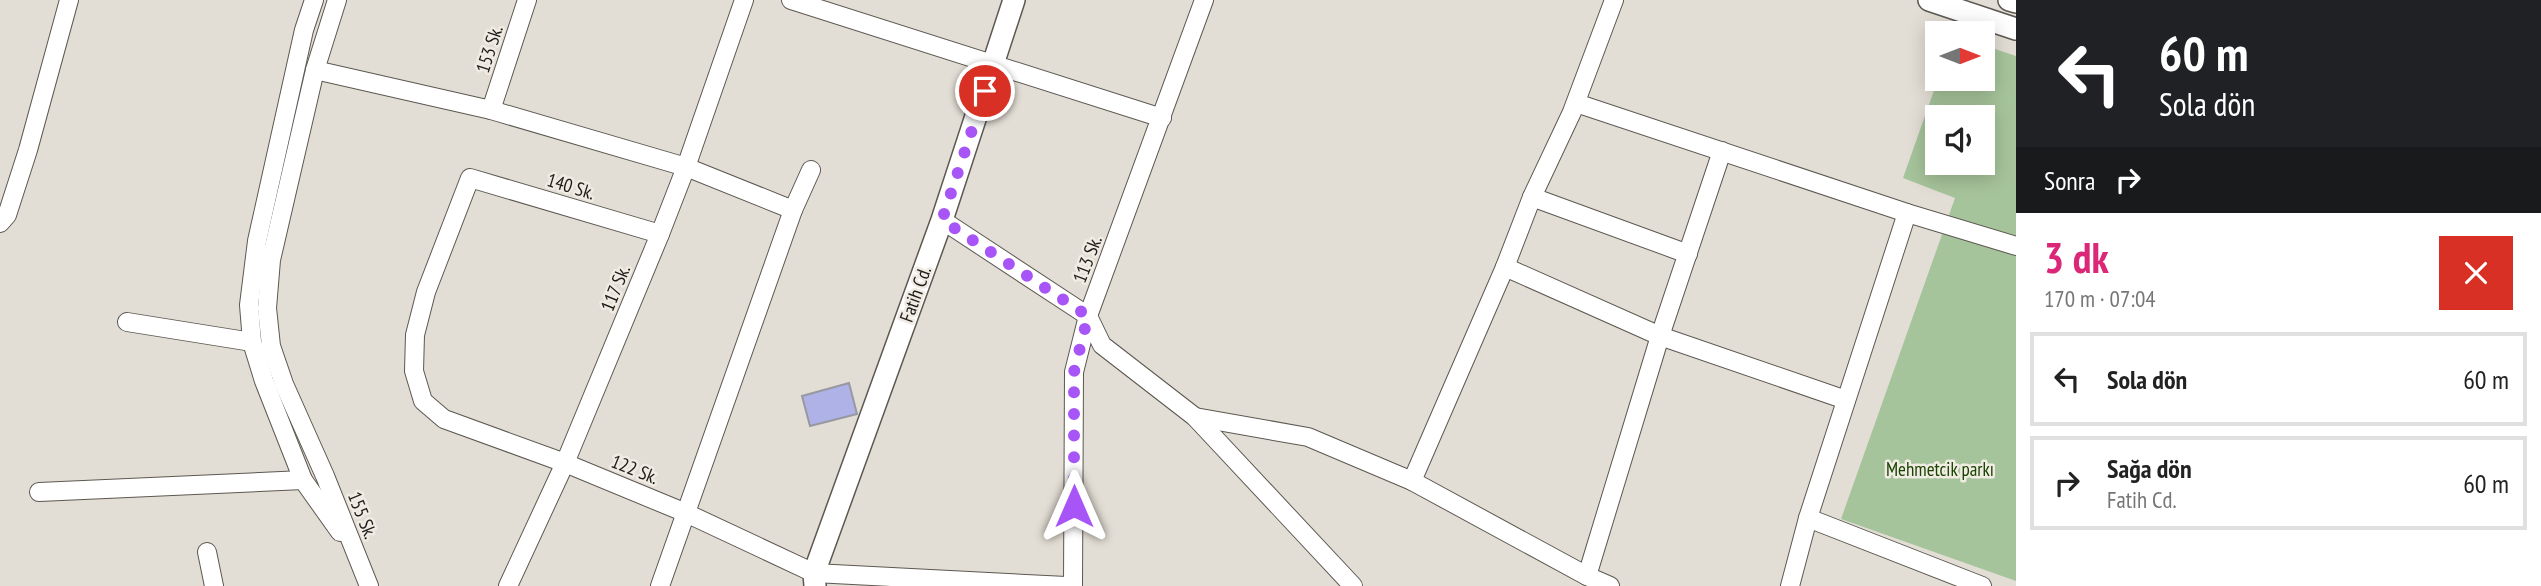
<!DOCTYPE html>
<html lang="tr">
<meta charset="utf-8">
<style>
:root{--surface:#fff;--page:#f2f2f2;--text:#222;--muted:#767676;--line:#e0e0e0;--accent:#db2777}
body{margin:0;font-family:"PT Sans Narrow",sans-serif;background:var(--page);color:var(--text);height:100vh;display:flex;flex-direction:column;font-size:26px;white-space:nowrap}
*{box-sizing:border-box;margin:0}
p{font-size:23px;color:var(--muted)}
.icon{flex:none;width:38px;height:38px;fill:none;stroke:currentColor;stroke-width:2;stroke-linecap:round;stroke-linejoin:round}
.map{position:relative;flex:1;overflow:hidden}
.panel{display:flex;flex-direction:column;background:var(--surface);width:525px}
.panel>*{flex:none}
.banner{background:#202124;color:#fff;overflow:hidden}
.needle{width:46px;rotate:90deg}
.buttons{position:absolute;left:1925px;top:21px;display:grid;gap:14px}
.buttons a{display:grid;place-items:center;width:70px;height:70px;border-radius:0px;background:var(--surface);box-shadow:0 4px 18px #0003;font-size:35px}
.pin{position:absolute;display:grid;place-items:center;width:60px;height:60px;color:#fff;margin:-30px;border:4px solid #fff;border-radius:50%;box-shadow:0 2px 7px #0007}
.me{position:absolute;width:77px;margin:-38px;rotate:0deg;stroke-linejoin:round;filter:drop-shadow(0 0 5px #0008)}
.turn{display:flex;align-items:center;gap:24px;height:147px;padding:0 28px;font-size:32px}
.turn .icon{width:91px;height:91px;stroke-width:2.5}
.turn b{display:block;font-size:49px;line-height:60px}
.then{display:flex;align-items:center;height:66px;padding:0 28px;background:#0003;gap:14px;font-size:26px}
.round{display:grid;place-items:center;flex:none;width:74px;height:74px;border-radius:0px;background:var(--page)}
.summary{display:flex;align-items:center;justify-content:space-between;height:119px;padding:0 28px}
h1{font-size:42px;font-weight:800;line-height:52px;color:var(--accent)}
ul{padding:0;list-style:none}
li{display:flex;align-items:center;gap:21px;height:94px;margin:0 14px 10px;padding:0 14px;border:4px solid var(--line);border-radius:0px}
li div{flex:1}
li b{display:block;font-size:26px}
li em{font-style:normal}
main{display:flex;flex:1;min-height:0}
.map>svg:first-child{display:block}
</style>
<main>
<div class="map">
<svg width="2016" height="586" viewBox="0 0 2016 586">
<rect width="100%" height="100%" fill="#e3ded5"/>
<path fill="#a6c49b" fill-rule="evenodd" d="M1983,45l33,11v525l-175,-62 114,-321 -52,-20 35,-99h45zM1937,117h46v46h-46z"/>
<path fill="#afb2e6" stroke="#9798a1" stroke-width="2" d="M849,383l8,31 -47,12 -8,-30z"/>
<g fill="none" stroke-linecap="round" stroke-linejoin="round">
<g stroke="#5c5851" stroke-width="20">
<g id="minor">
<path d="M314,0l-10,30 -47,211 -8,64 3,37 12,39 39,99 37,52"/>
<path d="M337,0l-22,70 -44,190 -4,48 4,38 13,38 41,92 44,110"/>
<path d="M791,0l371,118"/>
<path d="M315,70l176,40 195,57 107,43"/>
<path d="M1576,103l331,110 109,33"/>
<path d="M491,110l36,-110"/>
<path d="M1532,197l156,57"/>
<path d="M942,220l146,96 14,29 93,72 158,169"/>
<path d="M0,223l7,-8 21,-65 41,-150"/>
<path d="M660,234l-190,-56 -44,114 -11,43 -1,36 9,30 21,18 121,44 121,50 128,60 252,13"/>
<path d="M1505,267l155,69 186,64"/>
<path d="M127,322l125,20"/>
<path d="M1195,417l113,20 104,44 175,95 23,10"/>
<path d="M1412,481l93,-214 27,-70 40,-85 42,-112"/>
<path d="M39,492l264,-12"/>
<path d="M1808,518l174,68"/>
<path d="M207,552l7,34"/>
<path d="M1587,576l73,-240 62,-185"/>
<path d="M508,586l57,-123 95,-229 26,-67 58,-167"/>
<path d="M660,586l133,-376 18,-40"/>
<path d="M1073,586l1,-214 14,-56 116,-316"/>
<path d="M1790,586l18,-68 99,-305"/>
</g>
</g>
<g stroke="#5c5851" stroke-width="24">
<g id="tertiary">
<path d="M1929,0l87,29"/>
<path d="M2009,0l7,2"/>
<path d="M815,586l-1,-13 128,-353 72,-220"/>
</g>
</g>
<use href="#minor" stroke="#fff" stroke-width="18"/>
<use href="#tertiary" stroke="#fff" stroke-width="21"/>
</g>
<g fill="none" stroke-linecap="round" stroke-linejoin="round">
<path stroke="#a855f7" stroke-width="12" stroke-dasharray="0 21.6" d="M985,91l-43,129 146,96 -14,56v134"/>
</g>
<g text-anchor="middle" dominant-baseline="central" stroke-width="5" stroke-linejoin="round" paint-order="stroke">
<g font-size="19" fill="#1e1c19" stroke="#f0ebe3">
<text transform="translate(489 49) rotate(-72)">153 Sk.</text>
<text transform="translate(571 186) rotate(17)">140 Sk.</text>
<text transform="translate(1087 259) rotate(-69)">113 Sk.</text>
<text transform="translate(615 288) rotate(-68)">117 Sk.</text>
<text transform="translate(915 294) rotate(-70)">Fatih Cd.</text>
<text transform="translate(635 469) rotate(22)">122 Sk.</text>
<text transform="translate(363 515) rotate(68)">155 Sk.</text>
</g>
<g font-size="19" fill="#194401" stroke="#f0ebe3">
<text x="1940" y="469">Mehmetcik parkı</text>
</g>
</g>
</svg>
<div class="buttons">
<a><svg class="needle" viewBox="-14 -14 28 28"><path d="M0-13l5 13h-10z" fill="#e53935"/><path d="M0 13l5-13h-10z" fill="#767676"/></svg></a>
<a><svg class="icon" aria-label="sound" viewBox="0 0 24 24"><path d="M4 9h4l5-4v14l-5-4H4zM17 9q2 3 0 6"/></svg></a>
</div>
<div class="pin" style="left:985px;top:91px;background:#d93025"><svg class="icon" aria-label="arrive" viewBox="0 0 24 24"><path d="M6 21V4h12l-3 4 3 4H6"/></svg></div>
<svg class="me" style="left:1074px;top:506px" viewBox="-20 -20 40 40"><path d="M0-17L14 15 0 8-14 15z" fill="#a855f7" stroke="#fff" stroke-width="4"/></svg>
</div>
<section class="panel">
<div class="banner">
<div class="turn"><svg class="icon" aria-label="left" viewBox="0 0 24 24"><path d="M17 20v-9H6M10 6l-5 5 5 5"/></svg><div><b>60 m</b>Sola dön</div></div>
<div class="then">Sonra<svg class="icon" aria-label="right" viewBox="0 0 24 24"><path d="M7 20v-9h11M14 6l5 5-5 5"/></svg></div>
</div>
<div class="summary"><div><h1>3 dk</h1><p>170 m · 07:04</p></div><a class="round" style="background:#d93025;color:#fff"><svg class="icon" aria-label="close" viewBox="0 0 24 24"><path d="M6 6l12 12M18 6L6 18"/></svg></a></div>
<ul>
<li><svg class="icon" aria-label="left" viewBox="0 0 24 24"><path d="M17 20v-9H6M10 6l-5 5 5 5"/></svg><div><b>Sola dön</b></div><em>60 m</em></li>
<li><svg class="icon" aria-label="right" viewBox="0 0 24 24"><path d="M7 20v-9h11M14 6l5 5-5 5"/></svg><div><b>Sağa dön</b><p>Fatih Cd.</p></div><em>60 m</em></li>
</ul>
</section>
</main>
